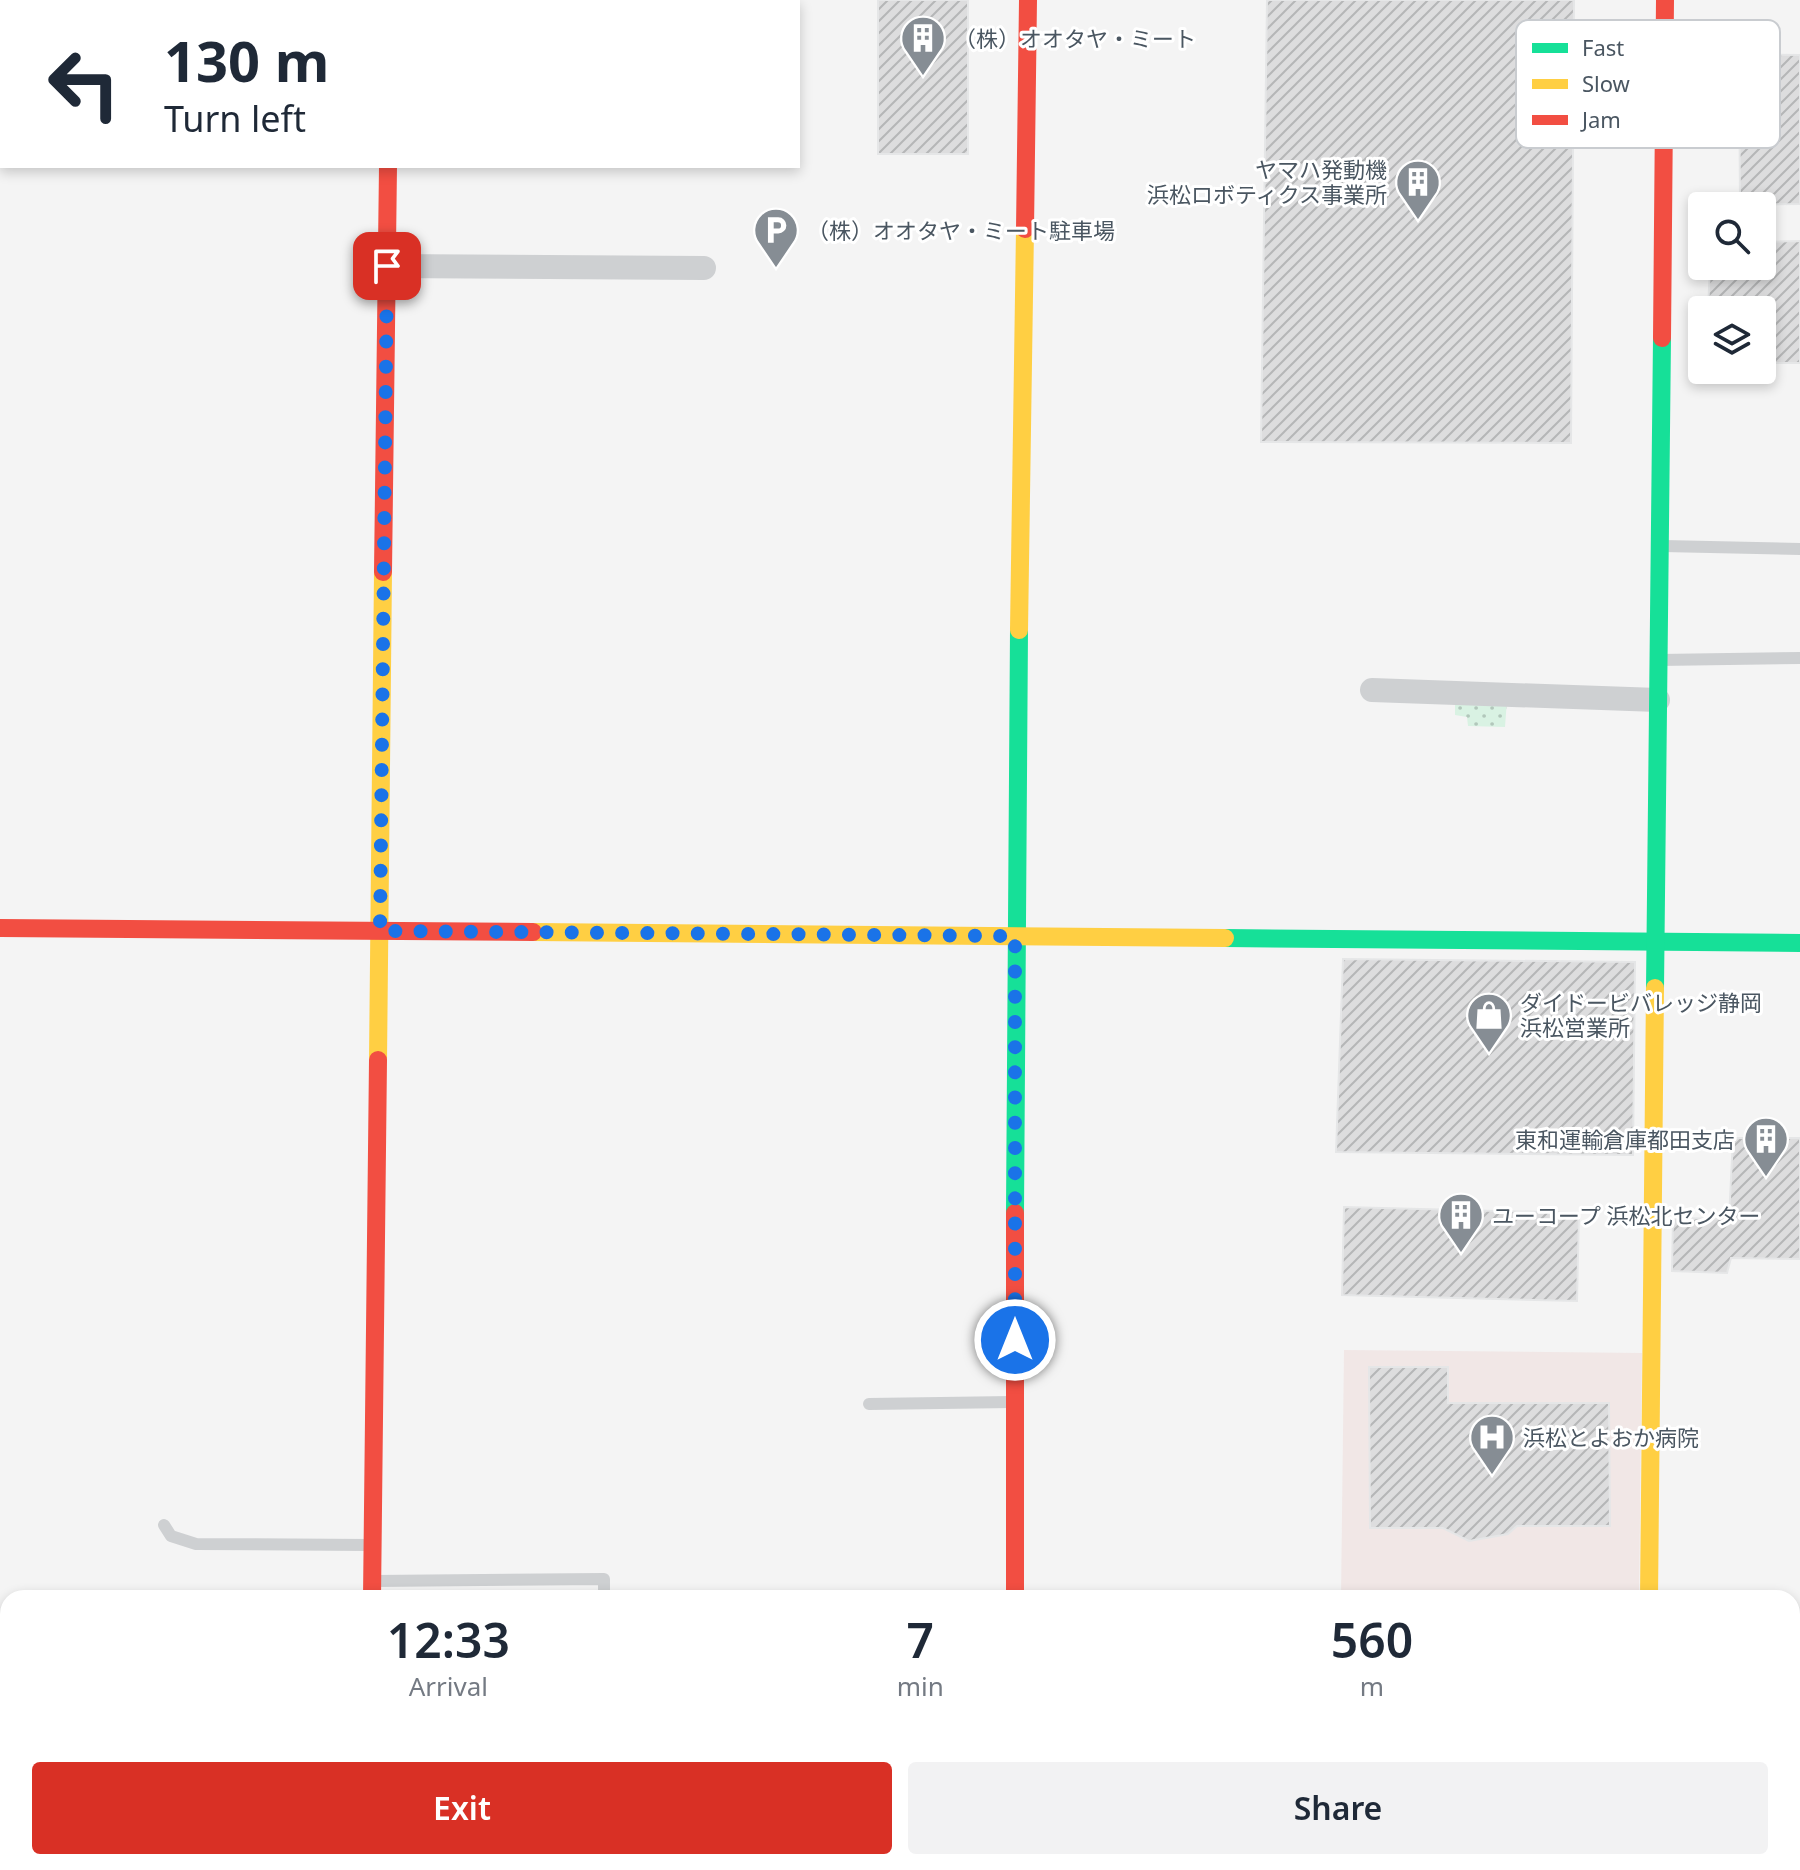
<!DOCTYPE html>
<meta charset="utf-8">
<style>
:root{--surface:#fff;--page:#f2f2f3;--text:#1f2937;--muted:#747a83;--accent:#d93025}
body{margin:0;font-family:"Noto Sans","Noto Sans JP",sans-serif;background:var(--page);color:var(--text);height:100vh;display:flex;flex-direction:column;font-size:30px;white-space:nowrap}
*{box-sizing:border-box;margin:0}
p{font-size:26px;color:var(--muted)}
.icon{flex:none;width:44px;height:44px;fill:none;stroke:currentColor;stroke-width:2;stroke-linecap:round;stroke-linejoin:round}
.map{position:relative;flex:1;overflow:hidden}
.details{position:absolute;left:0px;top:1590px;width:1800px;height:280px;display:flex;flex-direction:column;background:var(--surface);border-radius:24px 24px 0 0;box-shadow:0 4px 12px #0003}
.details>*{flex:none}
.banner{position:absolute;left:0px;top:0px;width:800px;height:168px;box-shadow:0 4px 12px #0003;background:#fff;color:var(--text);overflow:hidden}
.tools{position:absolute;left:1688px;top:192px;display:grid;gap:16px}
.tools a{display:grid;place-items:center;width:88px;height:88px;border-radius:8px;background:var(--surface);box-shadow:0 4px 12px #0003;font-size:40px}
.pin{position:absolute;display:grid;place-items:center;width:68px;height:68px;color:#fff;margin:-34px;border-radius:16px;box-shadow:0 4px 12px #0006}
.me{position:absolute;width:88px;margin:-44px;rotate:0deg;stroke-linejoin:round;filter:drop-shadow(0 0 6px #0008)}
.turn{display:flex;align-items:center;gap:28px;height:168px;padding:0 32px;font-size:36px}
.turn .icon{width:104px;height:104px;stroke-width:2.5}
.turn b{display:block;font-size:56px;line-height:68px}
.eta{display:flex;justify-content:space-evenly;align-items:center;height:136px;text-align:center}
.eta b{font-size:48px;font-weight:600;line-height:56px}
.primary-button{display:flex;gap:16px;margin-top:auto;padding:16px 32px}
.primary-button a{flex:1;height:92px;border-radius:8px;background:var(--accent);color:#fff;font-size:32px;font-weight:600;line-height:92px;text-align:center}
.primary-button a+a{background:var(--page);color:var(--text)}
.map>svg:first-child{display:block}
</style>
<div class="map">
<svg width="1800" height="1870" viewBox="0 0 1800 1870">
<defs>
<pattern id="grass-dots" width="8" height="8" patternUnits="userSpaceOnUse" patternTransform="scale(2)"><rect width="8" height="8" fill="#d9f2e3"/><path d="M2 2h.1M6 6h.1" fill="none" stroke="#b2c7bb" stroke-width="1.8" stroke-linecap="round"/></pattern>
<pattern id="forest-firs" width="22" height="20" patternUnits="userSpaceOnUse" patternTransform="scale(2)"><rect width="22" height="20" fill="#d9f2e3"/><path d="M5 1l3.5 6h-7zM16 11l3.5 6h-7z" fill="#b2c7bb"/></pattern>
<pattern id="building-hatch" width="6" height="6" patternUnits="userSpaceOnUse" patternTransform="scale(2)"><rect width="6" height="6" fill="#ddddde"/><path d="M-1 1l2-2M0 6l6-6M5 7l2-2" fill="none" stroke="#b5b6b7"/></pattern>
</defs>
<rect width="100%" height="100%" fill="#f4f4f4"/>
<path fill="#f1e7e6" d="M1344,1350l298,3 -3,245h-298z"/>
<path fill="url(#grass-dots)" d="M1455,698l52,2 -2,27 -37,-1 -1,-9 -12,-2z"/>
<rect fill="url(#forest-firs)" x="384" y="1862" width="113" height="8"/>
<g fill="url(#building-hatch)" stroke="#e5e6e7" stroke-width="2">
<rect x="878" y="0" width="90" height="154"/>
<path d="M1267,0h307l-3,443 -310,-1z"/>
<path d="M1739,54l61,1v149l-60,1z"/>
<path d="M1800,241v122h-38v-53h-54l2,-44h52v-24z"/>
<path d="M1343,959l292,3 -2,193 -297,-3z"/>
<path d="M1733,1138h67v121l-69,-1 -4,15 -55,-2 1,-53 56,1z"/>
<path d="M1344,1207l235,6 -2,88 -235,-6z"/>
<path d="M1369,1367h79v36h161l1,123h-93l-9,8 -39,7 -26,-13h-73z"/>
</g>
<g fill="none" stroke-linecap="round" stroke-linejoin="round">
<path stroke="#bcc7c4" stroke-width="4" stroke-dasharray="6 4" stroke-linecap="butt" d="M577,1870v-8"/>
<g stroke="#ced0d2" stroke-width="12">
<path d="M1663,546l137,3"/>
<path d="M1659,660l141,-2"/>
<path d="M869,1404l143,-2"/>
<path d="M164,1525l7,11 25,8 173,1"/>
<path d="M374,1581l230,-2v19"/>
<path d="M270,1870l17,-8"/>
</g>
<g stroke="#ced0d2" stroke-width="24">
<path d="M387,266l317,2"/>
<path d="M1372,690l286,10"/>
<path d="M886,1862l1,8"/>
<path d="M370,1870v-8"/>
<path d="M802,1870l12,-8"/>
<path d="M1646,1870v-8"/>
</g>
<g stroke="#16e098" stroke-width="18">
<path d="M1225,938l575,5"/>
<path d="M1655,988l7,-650"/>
<path d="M1015,1213l4,-583"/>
</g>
<g stroke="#ffcf43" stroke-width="18">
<path d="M1019,630l6,-401"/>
<path d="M533,932l692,6"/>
<path d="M378,1060l5,-488"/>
<path d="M1649,1598l6,-610"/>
<path d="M0,1708h8"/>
<path d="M1792,1748h8"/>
<path d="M1014,1862l1,8"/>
</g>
<g stroke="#f24e42" stroke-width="18">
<path d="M389,2l1,-2"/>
<path d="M1025,229l3,-229"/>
<path d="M1662,338l3,-338"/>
<path d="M383,572l5,-406"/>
<path d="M0,928l533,4"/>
<path d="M1015,1213v385"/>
<path d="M372,1598l6,-538"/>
</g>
</g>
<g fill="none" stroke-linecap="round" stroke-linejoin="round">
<path stroke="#1a73e8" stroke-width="14" stroke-dasharray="0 25.2" d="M387,266l-7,665 635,5v404"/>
</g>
<defs>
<g id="building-pin" transform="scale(2.3)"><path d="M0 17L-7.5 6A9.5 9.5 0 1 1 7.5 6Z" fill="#868d94" stroke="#fff"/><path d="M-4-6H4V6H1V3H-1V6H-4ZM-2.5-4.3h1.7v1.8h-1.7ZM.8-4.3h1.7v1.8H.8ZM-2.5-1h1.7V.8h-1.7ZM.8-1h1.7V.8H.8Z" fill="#fff"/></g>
<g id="parking-pin" transform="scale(2.3)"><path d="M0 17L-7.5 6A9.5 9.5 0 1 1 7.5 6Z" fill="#868d94" stroke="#fff"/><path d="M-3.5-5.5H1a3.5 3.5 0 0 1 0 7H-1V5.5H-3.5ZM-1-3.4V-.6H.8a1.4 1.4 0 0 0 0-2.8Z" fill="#fff"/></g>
<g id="shop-pin" transform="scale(2.3)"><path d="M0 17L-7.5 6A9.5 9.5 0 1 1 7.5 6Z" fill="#868d94" stroke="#fff"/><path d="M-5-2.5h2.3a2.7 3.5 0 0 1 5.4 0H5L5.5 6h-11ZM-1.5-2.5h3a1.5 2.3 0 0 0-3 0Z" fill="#fff"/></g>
<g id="hospital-pin" transform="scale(2.3)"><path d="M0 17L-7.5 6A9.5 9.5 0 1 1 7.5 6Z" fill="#868d94" stroke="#fff"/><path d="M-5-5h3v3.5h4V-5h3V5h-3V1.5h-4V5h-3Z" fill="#fff"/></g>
</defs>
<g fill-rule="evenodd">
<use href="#building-pin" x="923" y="38"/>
<use href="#building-pin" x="1418" y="182"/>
<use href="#parking-pin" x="776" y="230"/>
<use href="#shop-pin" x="1489" y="1015"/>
<use href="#building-pin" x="1766" y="1139"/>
<use href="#building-pin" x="1461" y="1215"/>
<use href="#hospital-pin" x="1492" y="1437"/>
</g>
<g text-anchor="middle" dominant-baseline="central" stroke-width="6" stroke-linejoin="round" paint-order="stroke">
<g font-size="22" fill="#4a5661" stroke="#fff" text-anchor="start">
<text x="954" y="38">（株）オオタヤ・ミート</text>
<text x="1387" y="169" text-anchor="end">ヤマハ発動機<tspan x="1387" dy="25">浜松ロボティクス事業所</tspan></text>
<text x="807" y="230">（株）オオタヤ・ミート駐車場</text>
<text x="1520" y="1002">ダイドービバレッジ静岡<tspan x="1520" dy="25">浜松営業所</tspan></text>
<text x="1735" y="1139" text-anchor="end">東和運輸倉庫都田支店</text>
<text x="1492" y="1215">ユーコープ 浜松北センター</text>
<text x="1523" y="1437">浜松とよおか病院</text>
</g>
</g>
<rect x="1516" y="20" width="264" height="128" rx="12" fill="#fff" stroke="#c9ccd0" stroke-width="2"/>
<rect x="1532" y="43" width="36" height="10" fill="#16e098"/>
<rect x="1532" y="79" width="36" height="10" fill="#ffcf43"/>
<rect x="1532" y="115" width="36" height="10" fill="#f24e42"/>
<g font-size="22" fill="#4a5661">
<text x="1582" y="56">Fast</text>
<text x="1582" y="92">Slow</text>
<text x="1582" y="128">Jam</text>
</g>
</svg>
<div class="tools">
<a><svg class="icon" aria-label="search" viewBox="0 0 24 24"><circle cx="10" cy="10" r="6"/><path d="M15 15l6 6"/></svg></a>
<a><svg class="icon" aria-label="layers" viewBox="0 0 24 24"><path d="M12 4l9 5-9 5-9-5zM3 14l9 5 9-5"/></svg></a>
</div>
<div class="pin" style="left:387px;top:266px;background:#d93025"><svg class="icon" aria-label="arrive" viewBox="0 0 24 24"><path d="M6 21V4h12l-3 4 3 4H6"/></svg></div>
<svg class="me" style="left:1015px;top:1340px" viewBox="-20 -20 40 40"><circle r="17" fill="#1a73e8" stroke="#fff" stroke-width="3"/><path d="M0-11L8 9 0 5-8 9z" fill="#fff"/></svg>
<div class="banner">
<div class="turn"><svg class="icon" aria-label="left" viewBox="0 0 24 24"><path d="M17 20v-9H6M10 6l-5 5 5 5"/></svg><div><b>130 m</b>Turn left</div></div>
</div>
<section class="details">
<div class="eta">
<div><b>12:33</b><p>Arrival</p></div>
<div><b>7</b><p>min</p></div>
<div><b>560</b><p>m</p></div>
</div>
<div class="primary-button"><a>Exit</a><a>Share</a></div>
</section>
</div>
